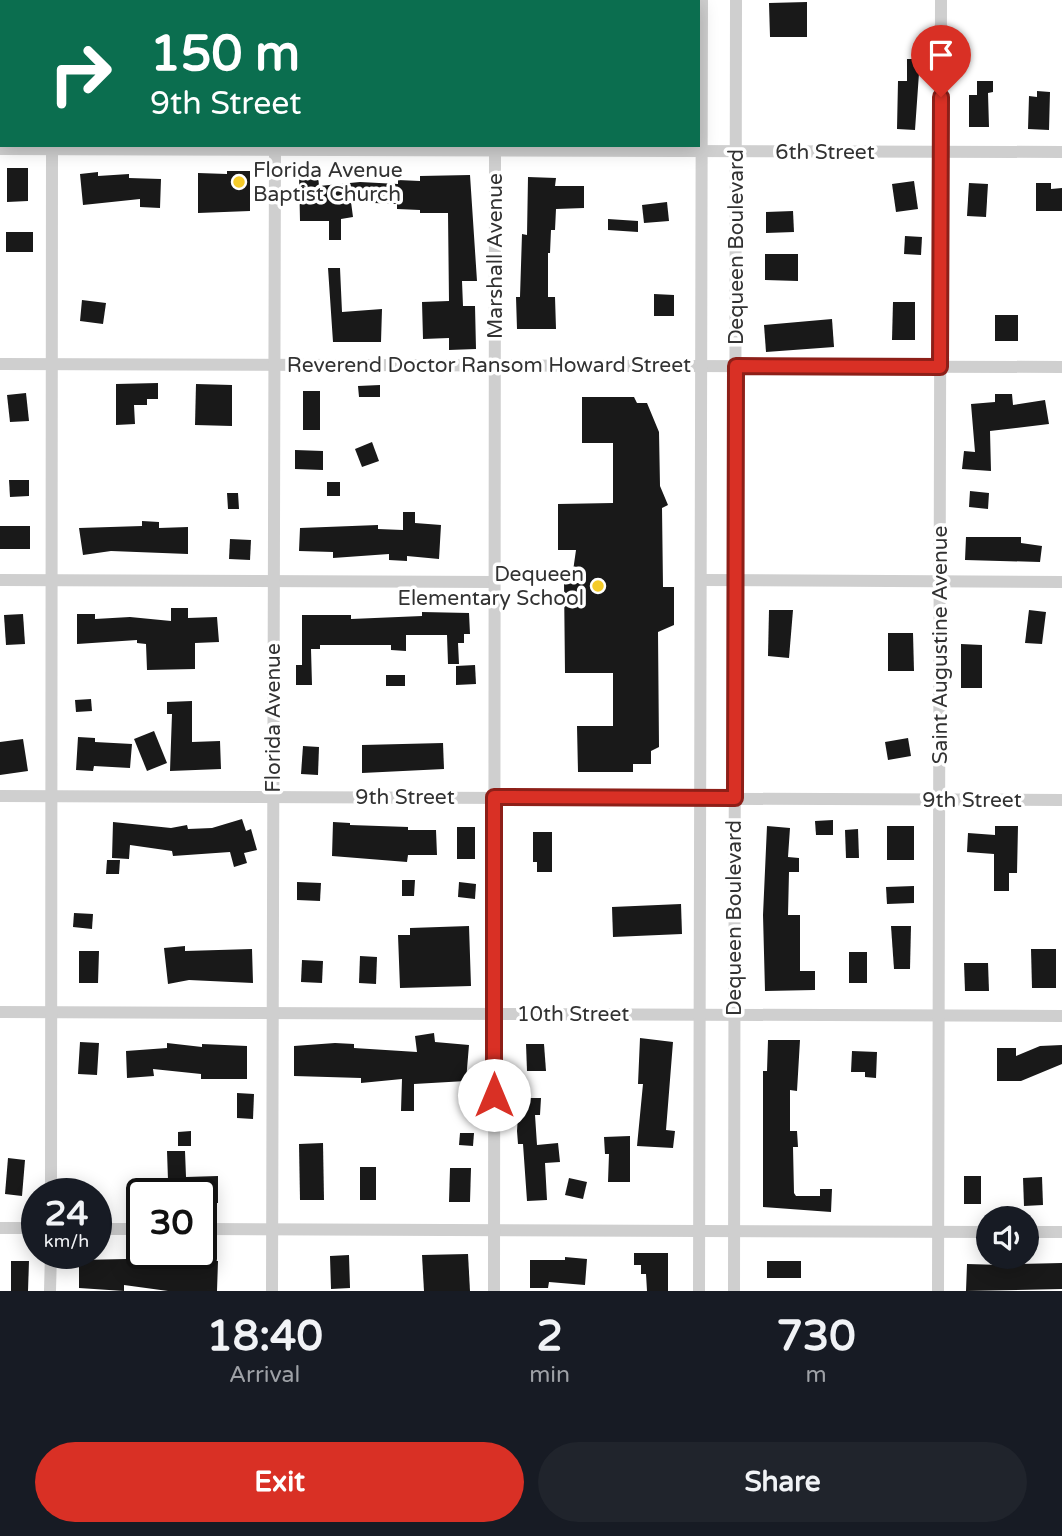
<!DOCTYPE html>
<style>
:root{--surface:#171b24;--page:#20242c;--text:#f1f3f6;--muted:#9ea1a6;--accent:#d93025}
body{margin:0;font-family:"Varela Round",sans-serif;background:var(--page);color:var(--text);height:100vh;display:flex;flex-direction:column;font-size:26px;white-space:nowrap}
*{box-sizing:border-box;margin:0}
p{font-size:23px;color:var(--muted)}
.icon{flex:none;width:38px;height:38px;fill:none;stroke:currentColor;stroke-width:2;stroke-linecap:round;stroke-linejoin:round}
.map{position:relative;height:1291px;overflow:hidden}
.drawer{display:flex;flex-direction:column;background:var(--surface);flex:1}
.drawer>*{flex:none}
.top-card{position:absolute;left:0px;top:0px;width:700px;height:147px;box-shadow:0 4px 18px #0003;background:#0b6e4f;color:#fff;overflow:hidden}
.buttons{position:absolute;left:976px;top:1206px;display:grid;gap:14px}
.buttons a{display:grid;place-items:center;width:63px;height:63px;border-radius:50%;background:var(--surface);box-shadow:0 4px 18px #0003;font-size:35px}
.speed{position:absolute;left:21px;top:1178px;display:flex;gap:14px;font-size:35px;font-weight:700;text-align:center}
.speed>*{display:grid;place-content:center;width:91px;height:91px;border-radius:50%;background:var(--surface);box-shadow:0 4px 18px #0003;line-height:1}
.speed small{font-size:18px;font-weight:400}
.speed .limit{border:4px solid #111;border-radius:10px;background:#fff;color:#111}
.pin{position:absolute;display:grid;place-items:center;width:60px;height:60px;color:#fff;margin:-72px -30px;border-radius:50% 50% 50% 0;rotate:-45deg;box-shadow:0 0 7px #0007}
.pin .icon{rotate:45deg}
.me{position:absolute;width:77px;margin:-38px;rotate:0deg;stroke-linejoin:round;filter:drop-shadow(0 0 5px #0008)}
.turn{display:flex;align-items:center;gap:24px;height:147px;padding:0 35px;font-size:32px}
.turn .icon{width:91px;height:91px;stroke-width:2.5}
.turn b{display:block;font-size:49px;line-height:60px}
.eta{display:flex;justify-content:space-evenly;align-items:center;height:119px;text-align:center}
.eta b{font-size:42px;font-weight:700;line-height:49px}
.cta{display:flex;gap:14px;margin-top:auto;padding:14px 35px}
.cta a{flex:1;height:80px;border-radius:42px;background:var(--accent);color:#fff;font-size:28px;font-weight:700;line-height:80px;text-align:center}
.cta a+a{background:var(--page);color:var(--text)}
.map>svg:first-child{display:block}
</style>
<div class="map">
<svg width="1062" height="1291" viewBox="0 0 1062 1291">
<rect width="100%" height="100%" fill="#fff"/>
<g fill="#191919">
<path d="M807,2v35h-37l-1,-34z"/>
<path d="M907,59h13l-5,71 -18,-1 1,-48h9z"/>
<path d="M977,81h16v11l-5,1 1,34h-20v-32h8z"/>
<path d="M1037,91l13,1 -1,38 -21,-1 1,-33 8,1z"/>
<path d="M7,168h21v33l-21,1z"/>
<path d="M227,171h23v40l-52,2v-40l29,1z"/>
<path d="M98,172v4l31,-2v4l32,1 -1,29 -20,-1v-8l-57,6 -3,-31z"/>
<path d="M299,175h19l1,11 41,-4 38,2v-4l22,1v-5l50,-1 7,106h-15l1,25h12l1,43 -27,1v-12l-26,1 -1,-37 27,-1 -1,-88h-28v-3l-23,-1v-5l-46,-2 2,15 -12,2v21h-12v-19h-29z"/>
<path d="M528,177l28,1 -1,8h29v22l-28,1 -1,21h-4l-1,23h-2v44h7l1,32h-39l-1,-32h4l2,-63 5,1z"/>
<path d="M914,181l4,28 -22,3 -4,-28z"/>
<path d="M969,183l19,1 -2,33 -19,-1z"/>
<path d="M1036,183h15v6l11,-1v23h-26z"/>
<path d="M667,202l2,19 -25,2 -2,-18z"/>
<path d="M793,211l1,21 -28,1v-21z"/>
<path d="M608,219l30,2v11l-30,-2z"/>
<rect x="6" y="232" width="27" height="20"/>
<path d="M905,236l17,1 -1,18 -17,-1z"/>
<path d="M765,254h33v27l-33,-1z"/>
<path d="M328,268h12l2,44 40,-3 -1,33h-48z"/>
<path d="M654,294l20,1v21h-20z"/>
<path d="M82,300l24,3 -3,21 -23,-3z"/>
<path d="M893,302h22v38h-23z"/>
<rect x="995" y="315" width="23" height="26"/>
<path d="M832,319l2,28 -68,5 -2,-27z"/>
<path d="M158,383v16h-11v6h-13l1,19 -19,1v-41z"/>
<path d="M196,384l36,1v41l-37,-1z"/>
<path d="M380,385v12h-21l-1,-11z"/>
<rect x="303" y="391" width="17" height="39"/>
<path d="M26,393l3,28 -19,1 -3,-27z"/>
<path d="M995,394h17l1,11 32,-5 4,24 -59,7 1,40 -29,-2 2,-18 11,1 -4,-48 24,-2z"/>
<path d="M582,397h52l3,6h10l12,29 1,54 8,19 -6,3 1,79h11v38l-16,7 1,115 -8,4v13h-18v8h-55l-1,-46h36v-53h-48l-1,-92 8,-3 4,-28h-18v-46l55,-1v-60h-31z"/>
<path d="M372,442l7,19 -17,6 -7,-18z"/>
<path d="M295,450l28,1v19l-28,-1z"/>
<path d="M9,480h20v16l-19,1z"/>
<rect x="327" y="482" width="13" height="14"/>
<path d="M970,491l19,2 -1,16 -19,-2z"/>
<path d="M227,493h11l1,16h-11z"/>
<path d="M403,512h12v11l26,2 -2,34 -32,-3v5l-18,-1v-6l-56,4v-6l-34,-1 1,-23 78,-3v4l25,1z"/>
<path d="M142,521l17,1v6l29,-1v27l-77,-3 -28,4 -4,-27 63,-2z"/>
<rect x="0" y="526" width="30" height="23"/>
<path d="M966,537h55v6l21,3 -2,16 -75,-2z"/>
<path d="M230,539l21,1 -1,20 -21,-1z"/>
<path d="M171,608h17v10l29,-1 2,25 -24,1v26l-48,1 -1,-26 -9,-1v-3l-60,4v-30h18v5l35,-2 41,4z"/>
<path d="M769,610h24l-4,48 -21,-2z"/>
<path d="M1029,610l17,2 -4,32 -17,-1z"/>
<path d="M422,612l47,1 1,21h-6v9h-6l1,21h-11l-1,-29h-41v16l-15,-1v-5h-71v4h-9l1,36h-16v-20h6v-50h49v4l71,-3z"/>
<path d="M23,614l2,30 -19,1 -2,-30z"/>
<path d="M888,633h25l1,38h-26z"/>
<path d="M961,644l21,1v43h-21z"/>
<path d="M475,665l1,19 -20,1v-19z"/>
<rect x="386" y="675" width="19" height="11"/>
<path d="M91,699l1,12 -16,1 -1,-12z"/>
<path d="M192,701v41l28,-1 1,28 -51,2 2,-57h-5v-12z"/>
<path d="M154,731l13,32 -20,8 -13,-32z"/>
<path d="M78,737l17,1v4l37,2 -2,24 -36,-2 -1,5 -17,-1z"/>
<path d="M908,738l3,18 -23,4 -3,-18z"/>
<path d="M23,739l5,32 -28,4v-33z"/>
<path d="M443,743l1,26 -82,4v-28z"/>
<path d="M303,746l16,1 -1,28 -17,-1z"/>
<path d="M242,819l4,12 5,-2 6,21 -13,3 3,10 -13,4 -4,-15 -57,4 -1,-5 -42,-6 -1,14 -17,-1 1,-36 58,6 16,-3 1,4 24,-1z"/>
<path d="M833,820v15h-17l-1,-14z"/>
<path d="M333,822l17,1v2l58,2v3h28l1,25h-29l-1,7 -75,-6z"/>
<path d="M767,826l23,2 -2,29 11,1v14h-10l-1,43h12v56h15v19l-50,1 -2,-76z"/>
<rect x="887" y="826" width="27" height="34"/>
<path d="M995,826h23l-1,47h-8v18h-15v-37l-27,-2 1,-19 27,2z"/>
<rect x="457" y="827" width="18" height="32"/>
<path d="M858,829l1,29h-13l-1,-28z"/>
<path d="M533,832h19v40h-15v-10h-4z"/>
<path d="M107,860h13l-1,14h-13z"/>
<path d="M402,880h13l-1,16h-12z"/>
<path d="M297,882l24,1 -1,18 -23,-1z"/>
<path d="M459,882l17,2 -1,15 -17,-2z"/>
<path d="M914,886v17l-27,1 -1,-17z"/>
<path d="M681,904l1,30 -69,3 -1,-30z"/>
<path d="M74,913l19,1 -1,15 -19,-2z"/>
<path d="M469,926l2,60 -71,2 -2,-53h12v-7z"/>
<path d="M891,926h20l-1,43h-16z"/>
<path d="M185,946v5l67,-2 1,34 -64,-3 -21,4 -4,-36z"/>
<path d="M1031,949h25v39h-24z"/>
<path d="M79,951h20l-1,32h-19z"/>
<rect x="849" y="952" width="18" height="31"/>
<path d="M360,956l17,1 -1,27 -17,-1z"/>
<path d="M302,960l21,1 -1,22 -21,-1z"/>
<path d="M964,963h24l1,28h-24z"/>
<path d="M434,1033l1,9 34,3 -3,36 -52,3v27h-13l1,-32 -41,4v-5l-67,-2v-30l41,-3 19,1v4l63,4 -2,-16z"/>
<path d="M640,1038l33,4 -7,88 9,1 -2,17 -36,-2 6,-62h-5z"/>
<path d="M768,1040h32l-3,51 -7,-1v41h7l1,16h-5l1,46 2,3h24v-7h12l-1,23 -68,-5v-136h4z"/>
<path d="M80,1042l19,1 -2,32 -19,-1z"/>
<path d="M167,1043l35,4v-3l45,2v33h-46v-5l-48,-5 1,7 -27,2 -1,-27 41,-3z"/>
<path d="M526,1044h18l2,27h-19z"/>
<path d="M1062,1045v19l-41,17h-24v-33h19v8l24,-10z"/>
<path d="M852,1051l25,1 -1,26 -11,-1v-5h-14z"/>
<path d="M237,1093l17,1 -1,25 -16,-1z"/>
<path d="M519,1098h22l-1,17h-5l2,30 21,-2 2,19 -15,1 2,37 -20,1 -4,-57h-5l-1,-13z"/>
<path d="M191,1131v15h-13v-14z"/>
<path d="M460,1133h14l-1,13 -14,-1z"/>
<path d="M630,1136v46h-22l1,-28h-4l-1,-17z"/>
<path d="M323,1143l1,57h-24l-1,-56z"/>
<path d="M167,1151h18l1,26 32,-1v27h-16l-1,-9h-63v-13l30,-1z"/>
<path d="M8,1158l17,2 -3,36 -17,-2z"/>
<rect x="360" y="1167" width="16" height="33"/>
<path d="M450,1168h21l-1,34h-21z"/>
<rect x="964" y="1176" width="17" height="28"/>
<path d="M1042,1177l1,28 -19,1 -1,-28z"/>
<path d="M569,1178l18,4 -4,17 -18,-4z"/>
<path d="M634,1253h34v38h-21l-1,-17h-5v-9h-7z"/>
<path d="M468,1254l2,37h-46l-2,-36z"/>
<path d="M349,1255l1,33 -19,1 -1,-33z"/>
<path d="M565,1257l22,2 -2,26 -36,-3 -1,6h-18v-28h35z"/>
<path d="M127,1259l91,2 -1,30h-49l-44,-6v6l-45,-3v-28z"/>
<path d="M1019,1260v4l43,-1v26l-96,2 1,-27 35,1v-4z"/>
<path d="M11,1261h18l-1,30h-17z"/>
<rect x="767" y="1261" width="34" height="17"/>
</g>
<g fill="none" stroke-linecap="round" stroke-linejoin="round">
<g stroke="#cfcfcf" stroke-width="12">
<path d="M52,2v-2"/>
<path d="M275,2v-2"/>
<path d="M495,2v-2"/>
<path d="M0,149l1062,3"/>
<path d="M0,364l1062,3"/>
<path d="M0,580l494,2"/>
<path d="M701,580l361,2"/>
<path d="M0,796l1062,4"/>
<path d="M0,1012l1062,4"/>
<path d="M51,1194l1,-1049"/>
<path d="M0,1228h37"/>
<path d="M96,1229h46"/>
<path d="M201,1229l788,3"/>
<path d="M1027,1232h35"/>
<path d="M50,1291l1,-38"/>
<path d="M272,1291l3,-1146"/>
<path d="M494,1291l1,-1146"/>
<path d="M699,1291l3,-1291"/>
<path d="M734,1291l2,-1291"/>
<path d="M938,1291l3,-1291"/>
</g>
</g>
<g fill="none" stroke-linecap="round" stroke-linejoin="round">
<g stroke="#8d1f18" stroke-width="18">
<path id="route" d="M494,1095v-298l241,1 1,-432 204,1 1,-270"/>
</g>
<use href="#route" stroke="#d93025" stroke-width="12"/>
</g>
<g fill="#f5cb29" stroke="#fff" stroke-width="2.5">
<circle cx="239" cy="182" r="7"/>
<circle cx="598" cy="586" r="7"/>
</g>
<g text-anchor="middle" dominant-baseline="central" stroke-width="7" stroke-linejoin="round" paint-order="stroke">
<g font-size="21" fill="#323232" stroke="#fff">
<text x="825" y="152">6th Street</text>
<text transform="translate(736 247) rotate(-90)">Dequeen Boulevard</text>
<text transform="translate(495 256) rotate(-90)">Marshall Avenue</text>
<text x="489" y="365">Reverend Doctor Ransom Howard Street</text>
<text transform="translate(940 645) rotate(-90)">Saint Augustine Avenue</text>
<text transform="translate(273 718) rotate(-90)">Florida Avenue</text>
<text x="405" y="797">9th Street</text>
<text x="972" y="800">9th Street</text>
<text transform="translate(734 918) rotate(-90)">Dequeen Boulevard</text>
<text x="573" y="1014">10th Street</text>
</g>
<g font-size="21" fill="#323232" stroke="#fff" text-anchor="start">
<text x="253" y="170">Florida Avenue<tspan x="253" dy="24">Baptist Church</tspan></text>
<text x="584" y="574" text-anchor="end">Dequeen<tspan x="584" dy="24">Elementary School</tspan></text>
</g>
</g>
</svg>
<div class="buttons">
<a><svg class="icon" aria-label="sound" viewBox="0 0 24 24"><path d="M4 9h4l5-4v14l-5-4H4zM17 9q2 3 0 6"/></svg></a>
</div>
<div class="speed"><div>24<small>km/h</small></div><div class="limit">30</div></div>
<div class="pin" style="left:941px;top:97px;background:#d93025"><svg class="icon" aria-label="arrive" viewBox="0 0 24 24"><path d="M6 21V4h12l-3 4 3 4H6"/></svg></div>
<svg class="me" style="left:494px;top:1095px" viewBox="-20 -20 40 40"><circle r="19" fill="#fff"/><path d="M0-13L10 11 0 6-10 11z" fill="#d93025"/></svg>
<div class="top-card">
<div class="turn"><svg class="icon" aria-label="right" viewBox="0 0 24 24"><path d="M7 20v-9h11M14 6l5 5-5 5"/></svg><div><b>150 m</b>9th Street</div></div>
</div>
</div>
<section class="drawer">
<div class="eta">
<div><b>18:40</b><p>Arrival</p></div>
<div><b>2</b><p>min</p></div>
<div><b>730</b><p>m</p></div>
</div>
<div class="cta"><a>Exit</a><a>Share</a></div>
</section>
